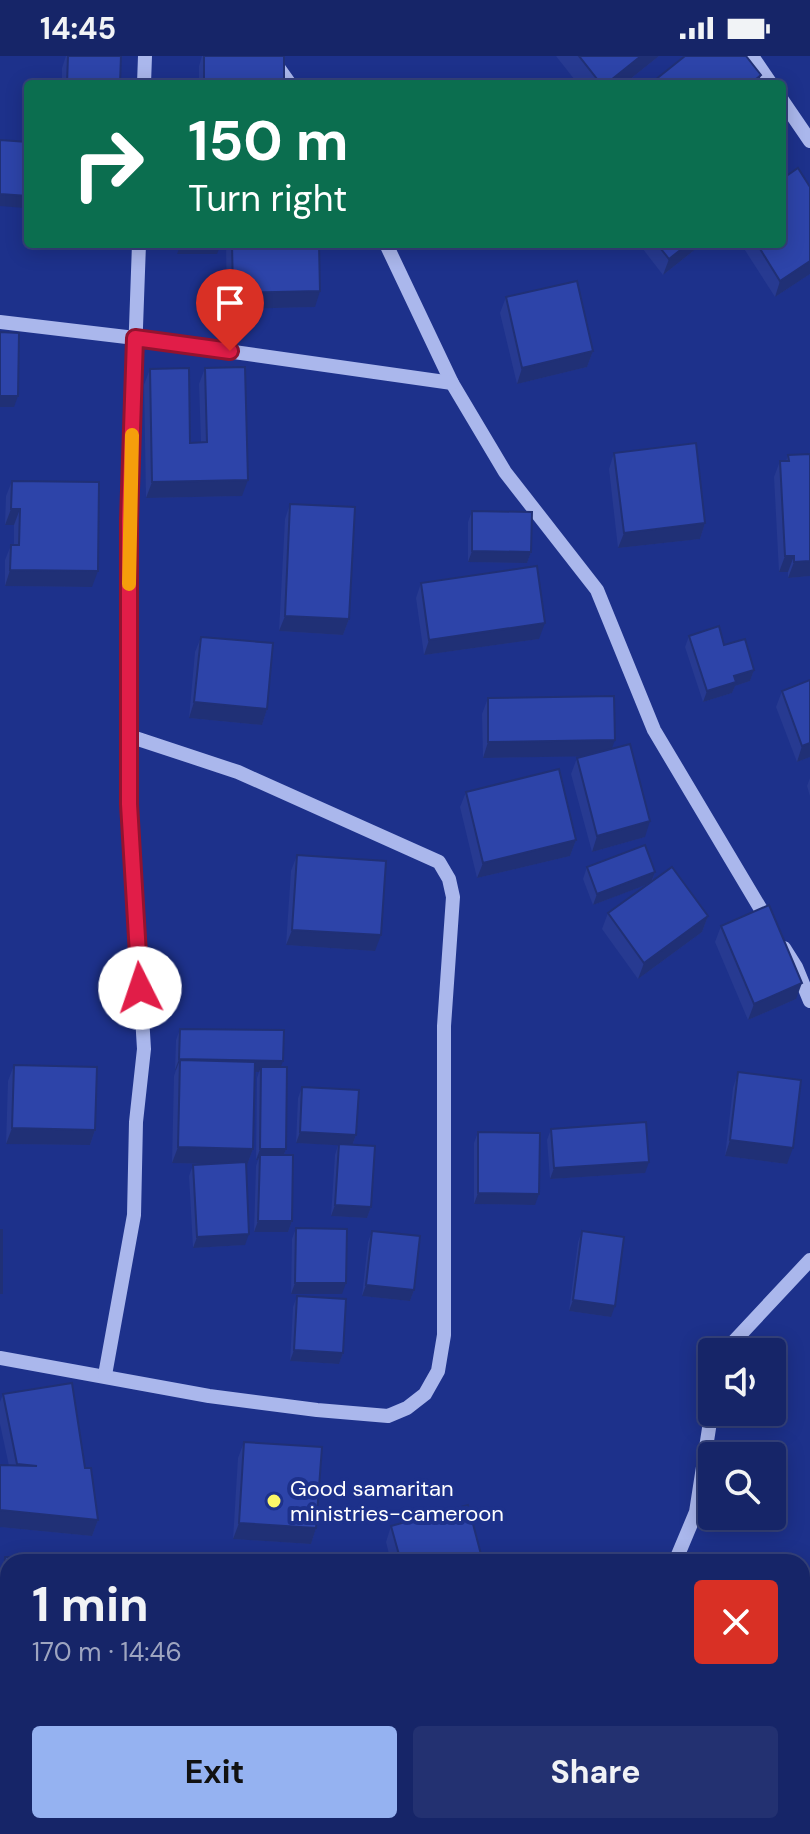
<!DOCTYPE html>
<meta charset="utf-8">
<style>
:root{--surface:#162568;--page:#233171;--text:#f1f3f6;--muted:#9ea5c0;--line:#35427c;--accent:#95b2f1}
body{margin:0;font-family:"DM Sans",sans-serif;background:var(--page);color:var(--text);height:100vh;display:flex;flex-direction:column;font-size:30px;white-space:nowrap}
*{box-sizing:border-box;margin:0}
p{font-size:26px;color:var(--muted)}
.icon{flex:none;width:44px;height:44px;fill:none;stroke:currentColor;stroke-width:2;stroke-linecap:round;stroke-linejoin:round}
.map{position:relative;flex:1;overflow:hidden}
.side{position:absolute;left:0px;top:1498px;width:810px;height:280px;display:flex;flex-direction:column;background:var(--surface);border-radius:24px 24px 0 0;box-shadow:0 4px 20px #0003,0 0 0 2px var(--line)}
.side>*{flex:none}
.top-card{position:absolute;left:24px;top:24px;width:762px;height:168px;border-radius:8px;box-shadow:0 4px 20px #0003,0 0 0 2px var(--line);background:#0b6e4f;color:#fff;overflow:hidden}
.controls{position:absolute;left:698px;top:1282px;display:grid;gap:16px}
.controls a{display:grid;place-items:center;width:88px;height:88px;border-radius:8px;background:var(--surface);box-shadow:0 4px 20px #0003,0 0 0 2px var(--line);font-size:40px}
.pin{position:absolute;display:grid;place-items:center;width:68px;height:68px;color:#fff;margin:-82px -34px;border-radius:50% 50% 50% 0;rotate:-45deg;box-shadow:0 0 8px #0007}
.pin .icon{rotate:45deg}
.me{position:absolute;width:88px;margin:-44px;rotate:356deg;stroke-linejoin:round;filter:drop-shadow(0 0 6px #0008)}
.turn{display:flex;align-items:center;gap:28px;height:168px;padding:0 32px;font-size:36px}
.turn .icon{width:104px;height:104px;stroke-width:2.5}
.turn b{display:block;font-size:56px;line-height:68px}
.round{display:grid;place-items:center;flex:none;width:84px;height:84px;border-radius:8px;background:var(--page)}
.headline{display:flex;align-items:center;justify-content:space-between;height:136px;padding:0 32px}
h1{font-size:48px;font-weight:700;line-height:60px}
.button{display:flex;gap:16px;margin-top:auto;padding:16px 32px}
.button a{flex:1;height:92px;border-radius:8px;background:var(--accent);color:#111;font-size:32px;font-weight:700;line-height:92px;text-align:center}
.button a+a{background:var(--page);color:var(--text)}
.status{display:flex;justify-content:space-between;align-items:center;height:56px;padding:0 40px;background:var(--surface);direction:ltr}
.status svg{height:22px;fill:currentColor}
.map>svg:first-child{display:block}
</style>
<div class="status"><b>14:45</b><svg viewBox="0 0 49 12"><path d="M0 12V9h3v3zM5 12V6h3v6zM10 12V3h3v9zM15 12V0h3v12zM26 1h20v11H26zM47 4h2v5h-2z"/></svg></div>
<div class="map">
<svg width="810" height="1778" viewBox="0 0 810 1778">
<rect width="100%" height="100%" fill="#1d318b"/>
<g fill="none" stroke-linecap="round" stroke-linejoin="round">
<g stroke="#aab7ec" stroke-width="14">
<path d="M270,0l20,28"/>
<path d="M752,0l19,28"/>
<path d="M144,28l1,-28"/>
<path d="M782,44l28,41"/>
<path d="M386,188l66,139 53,89 92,118 57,140 115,193"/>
<path d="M0,266l135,16 317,45"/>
<path d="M784,892l12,19 14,34"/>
<path d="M724,1296l86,-92"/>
<path d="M0,1302l209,38 108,14 71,6 19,-8 18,-14 13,-23 6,-36v-309l9,-129 -4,-18 -10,-17 -201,-90 -109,-36"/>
<path d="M105,1319l29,-160 2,-93 8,-73 -15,-245v-283l10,-277"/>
<path d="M675,1506l21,-50 16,-103"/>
<path d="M0,1739l8,-1"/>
</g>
</g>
<g fill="#273a91">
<path d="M66,0h2l52,28h-58v-16z"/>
<path d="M202,0h82v28h-85v-18z"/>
<path d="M556,0h103l-35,28h-46z"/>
<path d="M810,131v87l-35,23 -34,-53h41z"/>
<path d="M226,188h93l-4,63 -88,2z"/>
<path d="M639,188h63l-39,31z"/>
<path d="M506,241l87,54 -6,16 -70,17 -17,-71z"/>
<path d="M205,312l37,128 -96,2 -2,-113 6,-16 40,74 11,-1 -2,-58z"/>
<path d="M614,397l91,70 -5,16 -82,9 -9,-79z"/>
<path d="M788,399l22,121 -22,2v-6h-9l-5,-95 6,-16h6z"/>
<path d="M12,425l80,106 -87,-1v-26l6,-15h3v-20h-9l1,-29z"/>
<path d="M290,448l59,115 -6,16 -64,-4 6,-112z"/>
<path d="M472,455l59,41 -4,11 -59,-1v-40z"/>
<path d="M421,527l118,56 -115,16 -8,-57z"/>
<path d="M689,580l35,9 30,25 -4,11 -15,5 -3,7 -29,9 -18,-55z"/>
<path d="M201,581l66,72 -5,16 -73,-7 6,-66z"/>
<path d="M782,635l28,66 -13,5 -21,-55z"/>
<path d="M488,642l124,50 33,89 -53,15 -21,-78 6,-16 7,-2 -101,2 -1,-44z"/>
<path d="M810,722v18l-3,-10z"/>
<path d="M466,736l110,48 -6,16 -93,22 -17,-71z"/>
<path d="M297,799l78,96 -89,-6 5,-74z"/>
<path d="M587,811l68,5 -3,10 56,34 -6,16 -64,47 -36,-50 6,-16 40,-29 -55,21 -10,-26z"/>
<path d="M721,870l75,73 -48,21 -33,-78z"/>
<path d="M180,973l101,38 5,82 -2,6 8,66 -4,11h-34l2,-66 2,-6h-2l1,-82 2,-6h-4l-2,77 -6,16h-1l-1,80 -52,3 -4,-72 4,-11 14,-1 -35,-1 2,-87 2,-6h-1l1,-30z"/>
<path d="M14,1009l81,65 -5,15 -84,-1 2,-63z"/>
<path d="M738,1016l49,92 -62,-8 8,-68z"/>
<path d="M302,1031l54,48 -3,9 18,63 -4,11 -36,-2 4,-61 3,-10 -42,-2 2,-45z"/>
<path d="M551,1073l94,44 -95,6 -3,-39z"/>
<path d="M478,1076l57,73 -61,-1v-61z"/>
<path d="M296,1172l46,66h-51l1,-55z"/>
<path d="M372,1175l42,59 -4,11 -48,-5 6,-54z"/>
<path d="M582,1175l29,86 -42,-6 9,-69z"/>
<path d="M297,1240l46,57 -4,11 -49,-3 3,-54z"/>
<path d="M3,1338l82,74 13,52 -6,16 -92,-9v-62l9,1 -9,-42v-22z"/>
<path d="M244,1386l72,86 -5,16 -78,-5 5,-81z"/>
<path d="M391,1470l92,36h-92l-5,-20z"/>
<path d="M5,1501l3,5v35h-6l1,-34z"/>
<path d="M8,1542v73h-2l-2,-63z"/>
<rect x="125" y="1770" width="93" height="8"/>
<path d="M705,1770h83l2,8h-88z"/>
</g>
<g fill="#203076">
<path d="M641,0h18l-35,28h-18z"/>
<path d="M761,19l-3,9h-8z"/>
<path d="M0,138l28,2v3l-3,9 -25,-2z"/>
<path d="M181,188h40l-4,10h-40z"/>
<path d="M688,188h14l-39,31 6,-16z"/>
<path d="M810,205v13l-35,23 5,-16z"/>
<path d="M320,235l-5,16 -88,2 6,-16z"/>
<path d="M593,295l-6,16 -70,17 5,-16z"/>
<path d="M0,340h18l-4,11h-14z"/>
<path d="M248,424l-6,16 -96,2 6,-16z"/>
<path d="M11,453h9l-6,16h-9z"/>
<path d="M705,467l-5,16 -82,9 6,-15z"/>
<path d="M472,495l59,1 -4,11 -59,-1z"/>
<path d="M785,500h9l-6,16h-9z"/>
<path d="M810,505v15l-22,2 6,-16z"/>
<path d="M10,514l88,1 -6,16 -87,-1z"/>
<path d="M285,560l64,3 -6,16 -64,-4z"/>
<path d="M545,567l-6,16 -115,16 5,-15z"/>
<path d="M754,614l-4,11 -15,5 -3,7 -29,9 4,-11 27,-15z"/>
<path d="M194,646l73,7 -5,16 -73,-7z"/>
<path d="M615,684l-6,16 -126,2 5,-16z"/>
<path d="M810,687v14l-13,5 5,-16z"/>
<path d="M650,765l-5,16 -53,15 5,-16z"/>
<path d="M576,784l-6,16 -93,22 6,-15z"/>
<path d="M655,816l-4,11 -58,22 4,-11z"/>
<path d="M708,860l-6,16 -64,47 6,-16z"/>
<path d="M292,874l89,5 -6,16 -89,-6z"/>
<path d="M802,927l-6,16 -48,21 6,-16z"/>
<path d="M179,1003l104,2 -4,11 -18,-5 -2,5 -79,-2v-10l-4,10h-1z"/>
<path d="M12,1072l83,2 -5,15 -84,-1z"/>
<path d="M300,1076l56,3 -4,11 -56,-3z"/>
<path d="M730,1084l63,8 -6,16 -62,-8z"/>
<path d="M178,1091l75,2 -6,16 -75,-2z"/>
<path d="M260,1093h26l-4,11 -22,-5 -2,5h-2z"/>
<path d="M649,1106l-4,11 -95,6 4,-11z"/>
<path d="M478,1137l61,1 -4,11 -61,-1z"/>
<path d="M335,1149l36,2 -4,11 -36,-2z"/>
<path d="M258,1165h34l-4,11h-34z"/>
<path d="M249,1178l-4,11 -52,3 4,-11z"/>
<path d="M295,1227h51l-4,11h-51z"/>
<path d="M366,1229l48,5 -4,11 -48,-5z"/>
<path d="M573,1244l42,6 -4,11 -42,-6z"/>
<path d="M294,1294l49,3 -4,11 -49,-3z"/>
<path d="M0,1454l98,10 -6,16 -92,-9z"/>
<path d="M239,1467l77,5 -5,16 -78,-5z"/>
<path d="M4,1535l4,1v5h-6z"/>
</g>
<g fill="#2d44a9" stroke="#203076" stroke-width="2">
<path d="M68,0h53l-1,28h-53z"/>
<rect x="204" y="0" width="80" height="28"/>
<path d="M579,0h62l-35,28h-5z"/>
<path d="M685,0h61l15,19 -11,9h-100z"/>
<path d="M0,84l28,2v54l-28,-2z"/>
<path d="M798,112l12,19v74l-30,20 -23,-37h25v-65z"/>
<path d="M232,188h87l1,47 -87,2z"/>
<path d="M657,188h31l-19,15z"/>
<path d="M577,225l16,70 -71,17 -16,-71z"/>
<path d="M0,276l19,1 -1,63h-18z"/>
<path d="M245,311l3,113 -96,2 -2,-113 39,-1 1,75 17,-1 -2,-74z"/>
<path d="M696,387l9,80 -81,10 -10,-80z"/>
<path d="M810,398v107l-16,1v-6h-9l-5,-95h9l-1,-6z"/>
<path d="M12,425l87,1 -1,89 -88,-1 1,-25h8l1,-36h-9z"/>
<path d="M290,448l65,3 -6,112 -64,-3z"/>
<path d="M472,455l60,1 -1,40 -59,-1z"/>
<path d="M537,510l8,57 -116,17 -8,-57z"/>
<path d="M719,570l5,19 21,-6 9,31 -20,6 2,6 -29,9 -18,-55z"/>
<path d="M201,581l72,6 -6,66 -73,-7z"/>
<path d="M810,624v63l-8,3 -20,-55z"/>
<path d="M614,640l1,44 -127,2v-44z"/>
<path d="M630,688l20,77 -53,15 -20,-78z"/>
<path d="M559,713l17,71 -93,23 -17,-71z"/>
<path d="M645,789l10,27 -58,22 -10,-27z"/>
<path d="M297,799l89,6 -5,74 -89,-5z"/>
<path d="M672,811l36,49 -64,47 -36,-50z"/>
<path d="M769,849l33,78 -48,21 -33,-78z"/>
<path d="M180,973l104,1 -1,31 -104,-2z"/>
<path d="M180,1004l75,2 -2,87 -75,-2z"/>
<path d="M14,1009l83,2 -2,63 -83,-2z"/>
<path d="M261,1011h26l-1,82h-26z"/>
<path d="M738,1016l63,8 -8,68 -63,-8z"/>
<path d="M302,1031l57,3 -3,45 -56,-3z"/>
<path d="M646,1066l3,40 -95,6 -3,-39z"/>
<path d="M478,1076l62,1 -1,61 -61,-1z"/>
<path d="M339,1088l36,2 -4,61 -36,-2z"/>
<path d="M260,1099h33l-1,66h-34z"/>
<path d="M246,1106l3,72 -52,3 -4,-72z"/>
<path d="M296,1172l51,1 -1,54h-51z"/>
<rect x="0" y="1174" width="2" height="63"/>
<path d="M372,1175l48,5 -6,54 -48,-5z"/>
<path d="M582,1175l42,6 -9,69 -42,-6z"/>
<path d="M297,1240l49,3 -3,54 -49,-3z"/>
<path d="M72,1327l13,85h6l7,52 -98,-10v-45l37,1 -20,-2 -14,-70z"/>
<path d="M244,1386l78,5 -6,81 -77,-5z"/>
<path d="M468,1449l15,57h-82l-10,-36z"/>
<path d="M5,1501l26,1 -1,4h-22v30l-4,-1z"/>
<rect x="131" y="1770" width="87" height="8"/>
<path d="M708,1770h80l2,8h-81z"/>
</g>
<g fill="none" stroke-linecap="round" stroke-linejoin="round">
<g stroke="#92132f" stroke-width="20">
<path id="route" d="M140,932l-11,-184v-283l6,-183 95,13"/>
</g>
<use href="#route" stroke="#e11d48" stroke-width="14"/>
<path stroke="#f59e0b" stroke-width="14" d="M129,528l3,-149"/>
</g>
<circle fill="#fbf668" stroke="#1d318b" stroke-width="3" cx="274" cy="1445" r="8"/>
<g text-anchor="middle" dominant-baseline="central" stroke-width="8" stroke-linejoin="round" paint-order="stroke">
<g font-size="22" fill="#fff" stroke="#1d318b" text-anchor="start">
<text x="290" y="1432">Good samaritan<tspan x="290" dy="25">ministries-cameroon</tspan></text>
</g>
</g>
</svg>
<div class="controls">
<a><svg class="icon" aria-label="sound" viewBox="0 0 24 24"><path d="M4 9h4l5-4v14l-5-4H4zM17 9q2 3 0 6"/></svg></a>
<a><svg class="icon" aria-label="search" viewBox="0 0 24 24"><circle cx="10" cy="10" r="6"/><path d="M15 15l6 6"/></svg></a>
</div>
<div class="pin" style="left:230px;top:295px;background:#d93025"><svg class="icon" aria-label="arrive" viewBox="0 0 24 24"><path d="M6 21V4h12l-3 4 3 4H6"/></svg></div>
<svg class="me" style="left:140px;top:932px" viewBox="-20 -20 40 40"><circle r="19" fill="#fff"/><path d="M0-13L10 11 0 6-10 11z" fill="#e11d48"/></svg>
<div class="top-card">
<div class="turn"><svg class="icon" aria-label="right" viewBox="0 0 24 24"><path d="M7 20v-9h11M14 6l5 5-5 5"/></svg><div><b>150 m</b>Turn right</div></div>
</div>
<section class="side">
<div class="headline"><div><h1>1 min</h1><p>170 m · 14:46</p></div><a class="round" style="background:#d93025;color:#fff"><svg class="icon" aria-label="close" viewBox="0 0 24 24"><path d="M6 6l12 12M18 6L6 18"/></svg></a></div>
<div class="button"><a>Exit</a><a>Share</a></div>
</section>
</div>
